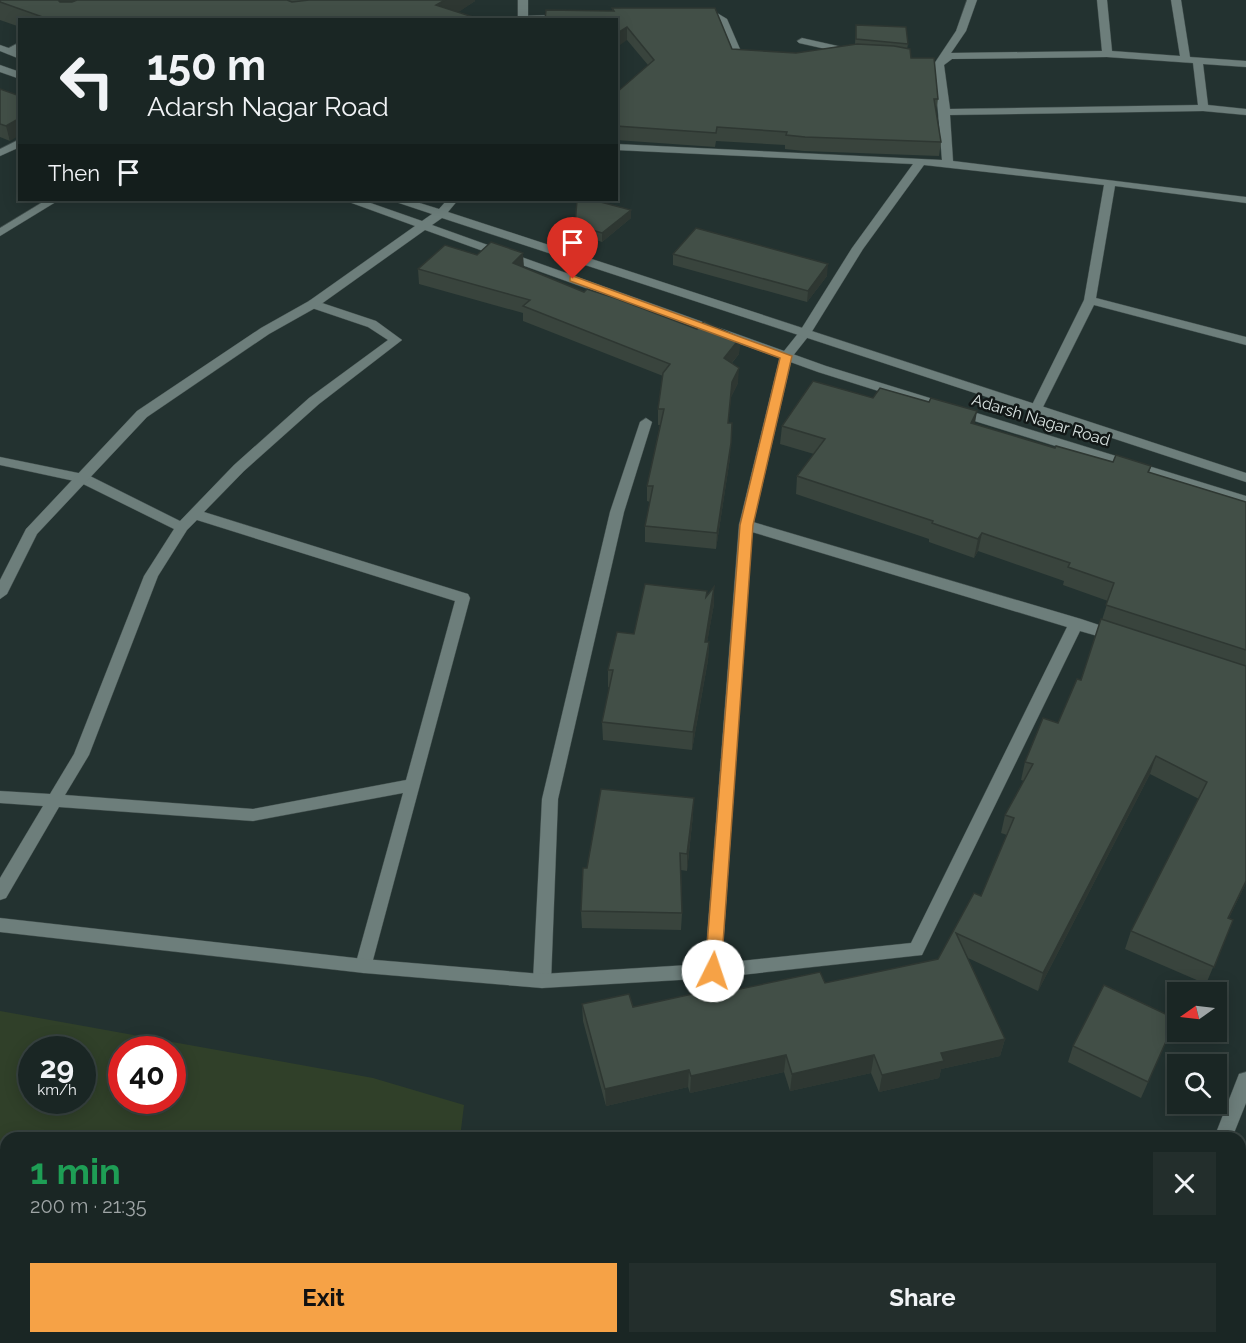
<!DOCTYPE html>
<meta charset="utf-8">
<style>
:root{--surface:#1a2624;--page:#232e2c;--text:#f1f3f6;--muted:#9fa5a6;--line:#384341;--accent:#f6a246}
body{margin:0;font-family:Raleway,sans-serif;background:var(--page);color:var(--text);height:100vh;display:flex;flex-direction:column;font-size:22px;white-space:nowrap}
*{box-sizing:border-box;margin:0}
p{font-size:20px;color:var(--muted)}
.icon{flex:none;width:33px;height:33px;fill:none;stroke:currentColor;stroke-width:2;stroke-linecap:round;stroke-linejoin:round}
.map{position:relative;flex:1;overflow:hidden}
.side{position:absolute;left:0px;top:1132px;width:1246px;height:212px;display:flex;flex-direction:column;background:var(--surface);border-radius:18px 18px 0 0;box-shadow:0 3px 15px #0003,0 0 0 2px var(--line)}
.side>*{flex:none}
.top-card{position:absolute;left:18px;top:18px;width:600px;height:183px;border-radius:0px;box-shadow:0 3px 15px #0003,0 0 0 2px var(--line);background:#1a2624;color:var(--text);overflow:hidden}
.needle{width:39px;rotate:256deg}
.buttons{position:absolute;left:1167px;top:982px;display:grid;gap:12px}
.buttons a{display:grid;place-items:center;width:60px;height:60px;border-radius:0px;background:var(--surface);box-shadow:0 3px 15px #0003,0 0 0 2px var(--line);font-size:30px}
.speed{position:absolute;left:18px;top:1036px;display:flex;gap:12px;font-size:30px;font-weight:700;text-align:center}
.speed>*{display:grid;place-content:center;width:78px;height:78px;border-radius:50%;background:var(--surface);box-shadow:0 3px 15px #0003,0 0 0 2px var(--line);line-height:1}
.speed small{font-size:15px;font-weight:400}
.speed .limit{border:9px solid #d22;background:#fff;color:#111}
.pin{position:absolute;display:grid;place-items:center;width:51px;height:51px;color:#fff;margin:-62px -26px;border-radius:50% 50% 50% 0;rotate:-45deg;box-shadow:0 0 6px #0007}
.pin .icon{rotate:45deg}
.me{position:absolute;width:66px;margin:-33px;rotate:4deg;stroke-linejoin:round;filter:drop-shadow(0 0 4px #0008)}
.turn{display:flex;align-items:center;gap:21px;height:126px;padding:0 30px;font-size:27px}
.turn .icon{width:78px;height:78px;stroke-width:2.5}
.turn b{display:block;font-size:42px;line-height:51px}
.then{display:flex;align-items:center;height:57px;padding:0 30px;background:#0003;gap:12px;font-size:22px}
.round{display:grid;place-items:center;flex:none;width:63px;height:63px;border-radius:0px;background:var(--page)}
.overview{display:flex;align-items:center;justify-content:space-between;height:102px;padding:0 30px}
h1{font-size:36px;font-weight:700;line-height:45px;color:#1e9e55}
.cta{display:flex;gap:12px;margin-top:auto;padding:12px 30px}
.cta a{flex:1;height:69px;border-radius:0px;background:var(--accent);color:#111;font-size:24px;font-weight:700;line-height:69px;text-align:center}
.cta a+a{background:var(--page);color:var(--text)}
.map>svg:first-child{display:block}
</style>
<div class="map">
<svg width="1246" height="1343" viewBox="0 0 1246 1343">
<rect width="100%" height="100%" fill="#233230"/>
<path fill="#304029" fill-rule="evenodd" d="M0,1011l373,67 91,27 -4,33h-454v200h434v5h-440zM32,1050h50v51h-50zM122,1050h50v51h-50z"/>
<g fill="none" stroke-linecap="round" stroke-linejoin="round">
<g stroke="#414e4c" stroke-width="1">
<g id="street">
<path d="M967,0h10l-11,31 -15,22 151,-2 -5,-51h10l5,51 68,5 -9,-56h10l9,57 56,4v6l-43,-3 5,41 38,4v6l-43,-4 -253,4 3,46 293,36v6l-131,-17 -19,112 150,39v8l-152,-40 -52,104 -6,4 -5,-1 -1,-3 54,-109 20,-115 -180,-20 -61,84 -52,84 -19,24 -39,168 -7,5 -5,-2 -2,-3 41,-169 20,-25 52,-83 61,-84 -297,-14v-6l326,16 -8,-96 22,-33zM1107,57l86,6 5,42 -248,4 -6,-44 8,-6z"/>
<path d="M717,13l10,6 16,37 -2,2 -8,-2 -15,-35 -18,-1 -5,-3 5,-3z"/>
<path d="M565,15l3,1 1,4 -51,-1 5,-3z"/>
<path d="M802,38l49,11 2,2 -5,3 -49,-11 -2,-2z"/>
<path d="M20,42v7l-12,5 -5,-3z"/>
<path d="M20,139v8l-20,9v-7z"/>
<path d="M46,200h13l-59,36v-8z"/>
<path d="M313,300l63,21 26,19 -83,64 -75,67 -40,41 264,82 2,4 -100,373 -6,2 -6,-2 -3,-5 48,-173 -150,28 -194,-14 -53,91 -6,2v-22l43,-72 -43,-3v-12l50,3 24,-40 70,-178 30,-47 -95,-47 -79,-17v-8l88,18 92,46 54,-56 75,-67 79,-58 -20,-13 -59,-20v-6zM197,520l258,81 -49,179 -153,29 -188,-14 24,-40 69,-179 29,-46z"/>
<path d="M646,418l6,4 -28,90 -66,287 -7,182 -3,5 -6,2 -6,-2 -3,-5 9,-182 68,-287 30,-90z"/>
</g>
</g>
<g stroke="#414e4c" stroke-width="1">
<g id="secondary">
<rect x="518" y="0" width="10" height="20"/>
<path d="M0,45l20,7v7l-20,-8z"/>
<path d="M0,65l20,7v7l-20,-7z"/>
<path d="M348,200h14l60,21 10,-7 -36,-12 -1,-2h15l29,9 8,-9h11l-10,12 798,261v9l-804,-264 -10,7 394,141 107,33 1,3 -1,3h-10l-105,-33 -393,-142 -108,77 -48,27 -122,83 -110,117 -30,60 -7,5v-19l26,-51 111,-118 124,-83 48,-27 106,-75 -66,-24z"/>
<path d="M957,407l289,89v9l-294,-91 -1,-3 1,-3z"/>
<path d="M746,520l335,99 39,13 2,4 -7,5 -35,-10 -158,324 -209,23 -171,10 -178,-15 -364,-41v-14l364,41 178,15 163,-10 34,-439zM752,532l315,95 -156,316 -189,20z"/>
<path d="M1246,1072v31l-14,35h-18l25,-64z"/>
<path d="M1246,1244v32l-6,2v-32z"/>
<path d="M1127,1338h21l-2,5h-21z"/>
<path d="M1192,1338h21l-2,5h-21z"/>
</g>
</g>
<use href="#street" fill="#6d7e7b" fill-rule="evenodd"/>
<use href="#secondary" fill="#6d7e7b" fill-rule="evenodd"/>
</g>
<g fill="#39443d">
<path d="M0,0h475v1l-17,11 15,8h-453v7l-20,-7z"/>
<path d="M612,8l120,41 64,4 59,-9 1,-19 52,19 -1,5 4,9 27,41 -2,12 5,31 -2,14 -135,-5 -19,-2v-4l-69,-4 -1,6 -99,-7v-47l32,-28 -21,-25 -15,-29z"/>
<path d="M0,89l10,52 -10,-4z"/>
<path d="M631,210v8l-29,24 -27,-9v-8z"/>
<path d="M673,254l154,22 -20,26 -134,-37z"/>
<path d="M477,255l47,12 60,25 113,37 43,9 -1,16 -7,9 6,20 -7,14 -3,26 2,35 -14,91 -71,-7v-16l5,-24 -3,-1v-15l13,-61h-2v-16l5,-33 -140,-55v-8l-104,-29 -1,-15z"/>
<path d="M873,398l102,26 80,24 58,14 38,4 -2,7 97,29v381l-17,35 4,2 -27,64 -81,-35 6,-18 68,-132 -49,-25 -112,217 -70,-33 37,81 -5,17 -59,13 -2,9 -60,14 -8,-19 -81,18 -6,-19 -94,21 -2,-6 -82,19 -23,-85 -1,-17 51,3 93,-15 99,-9 113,-24 43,-63 26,-61 -6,-2 4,-18 19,-34 -3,-1 4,-18 33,-39 23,-43 21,-60 6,-19 -45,-16 1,-4 -86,-30 -4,7 -45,-16v-3l-133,-45 1,-18 17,-22 -34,-10 2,-18z"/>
<path d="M707,596l7,8 -7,38h2l-1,18 -16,90 -89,-10 -1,-18 8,-34 -2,-1v-17l26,-36z"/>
<path d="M693,815l-6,56 -6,-1 1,43 -1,17 -99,-2 -1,-17 6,-43z"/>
<path d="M1176,1019l-35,79 -73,-36 5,-16z"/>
</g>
<g fill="#2e3732">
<path d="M58,0h37l-32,20z"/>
<path d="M445,0h30v1l-28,19 -11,-15z"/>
<path d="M627,27v13l-11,8v-14z"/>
<path d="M20,118v17l-10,6 -4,-15z"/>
<path d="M631,210v8l-29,24v-9z"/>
<path d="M523,253l1,15 -11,-5z"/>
<path d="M828,264l-1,12 -20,26 1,-11z"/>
<path d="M740,338l-1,16 -16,19 1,-15z"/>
<path d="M739,368l-1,15 -7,14 -4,41 5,-56z"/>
<path d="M977,411l-3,18 -3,-6z"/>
<path d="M731,443l-1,15 -14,91 1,-16z"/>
<path d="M982,533l-4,18 -4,7 4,-19z"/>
<path d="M714,587v17l-10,56 1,-18z"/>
<path d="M709,642l-1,18 -16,90 1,-18z"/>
<path d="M1156,756l-6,18 -112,217 5,-18z"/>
<path d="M694,798l-1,17 -6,56v-17z"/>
<path d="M1246,881v2l-26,53 8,-18z"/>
<path d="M1005,1039l-5,17 -59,13 -2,9 -60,14 3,-17 59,-22z"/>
<path d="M786,1055l-2,17 -94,21 1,-17z"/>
<path d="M874,1055l-3,18 -81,18 2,-17z"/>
<path d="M689,1070l-1,17 -82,19 -1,-17z"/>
</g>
<g fill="#424f47" stroke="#2e3732" stroke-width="1.5">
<path d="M0,0h58l2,2h12l5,-2h210l5,2 17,-2h136l-9,5 37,12 -4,3h-418l-51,-18z"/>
<path d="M612,8h103l17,41 64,4 61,-9 37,2 16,3 1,9h23l4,41h-4l7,43 -136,-5 -19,-2 1,-3 -70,-5 -1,6 -100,-7v-33l38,-33 -27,-33 -11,7v-14h-71l1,-10 68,1z"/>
<path d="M856,25l50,2 2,17 -52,-5z"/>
<path d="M0,89l20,7v22l-14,8 -6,-2z"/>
<path d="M577,200h16l38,10 -29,23 -27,-8z"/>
<path d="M696,228l132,36 -20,27 -135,-37z"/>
<path d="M491,242l32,11 -10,10 71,29 3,-3 28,9 82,31 7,-8 36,17 -16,20 15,10 -7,14 -4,41h4l-1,20 -14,90 -72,-7 8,-40h-6l17,-77h-6l5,-36 7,-9 -147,-58 7,-6 -112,-31 27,-24 32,10z"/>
<path d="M813,381l60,17 7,-10 49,14 2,-4 46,13 -6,12 84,25 1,-2 57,16 3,-7 35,11 -3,6 98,30v148l-140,-45 8,-22 -46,-16 2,-4 -88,-30 -4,6 -46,-16 1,-2 -136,-45 28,-37 -43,-13z"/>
<path d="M645,584l62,7 -1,6 8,-10 -9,55h4l-16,90 -91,-10 11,-52h-5l9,-38 17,2z"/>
<path d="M1101,619l145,47v215l-18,37 5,2 -19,47 -83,-36 76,-149 -51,-26 -113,217 -87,-40 49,106 -64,14 3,8 -62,14 -8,-20 -82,19 -6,-19 -95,21 -2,-6 -84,19 -23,-85 47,-10 4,13 91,-20 2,5 94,-20 5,11 113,-24 36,-66 7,3 33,-78 -9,-3 28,-51 -8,-2 18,-44 15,5 19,-44 4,1z"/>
<path d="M601,789l93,9 -7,56 -7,-1 2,60 -101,-2 2,-43h4z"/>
<path d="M1104,985l72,34 -28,63 -75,-36z"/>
</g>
<path fill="#f6a246" stroke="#a0692e" stroke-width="1.5" d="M573,276l219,80 -39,169 -32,446 -2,5 -6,1 -6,-1 -2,-5 35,-446 40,-167 -210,-77v-4z"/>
<g text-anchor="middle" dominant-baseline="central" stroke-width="5" stroke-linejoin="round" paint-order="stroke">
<g font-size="16" fill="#d9e3e1" stroke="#121817">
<text transform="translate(1041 420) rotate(17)">Adarsh Nagar Road</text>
</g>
</g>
</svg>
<div class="buttons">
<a><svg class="needle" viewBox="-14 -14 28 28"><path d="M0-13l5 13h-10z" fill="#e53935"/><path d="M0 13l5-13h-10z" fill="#9fa5a6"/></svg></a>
<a><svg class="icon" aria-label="search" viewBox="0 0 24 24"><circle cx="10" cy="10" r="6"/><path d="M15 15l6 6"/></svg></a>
</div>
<div class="speed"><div>29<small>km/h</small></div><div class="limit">40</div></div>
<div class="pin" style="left:573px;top:279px;background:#d93025"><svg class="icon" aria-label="arrive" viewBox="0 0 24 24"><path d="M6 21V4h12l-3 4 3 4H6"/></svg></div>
<svg class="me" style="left:713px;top:971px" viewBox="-20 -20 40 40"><circle r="19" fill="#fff"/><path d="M0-13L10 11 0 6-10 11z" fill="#f6a246"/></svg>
<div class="top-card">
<div class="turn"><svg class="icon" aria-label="left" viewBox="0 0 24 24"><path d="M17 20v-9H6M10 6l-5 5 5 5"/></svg><div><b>150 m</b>Adarsh Nagar Road</div></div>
<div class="then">Then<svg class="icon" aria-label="arrive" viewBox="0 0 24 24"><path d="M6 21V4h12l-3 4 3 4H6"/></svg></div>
</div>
<section class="side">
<div class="overview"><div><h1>1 min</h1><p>200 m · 21:35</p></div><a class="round"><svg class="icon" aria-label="close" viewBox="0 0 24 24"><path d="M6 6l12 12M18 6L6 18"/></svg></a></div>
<div class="cta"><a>Exit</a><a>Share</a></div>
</section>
</div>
